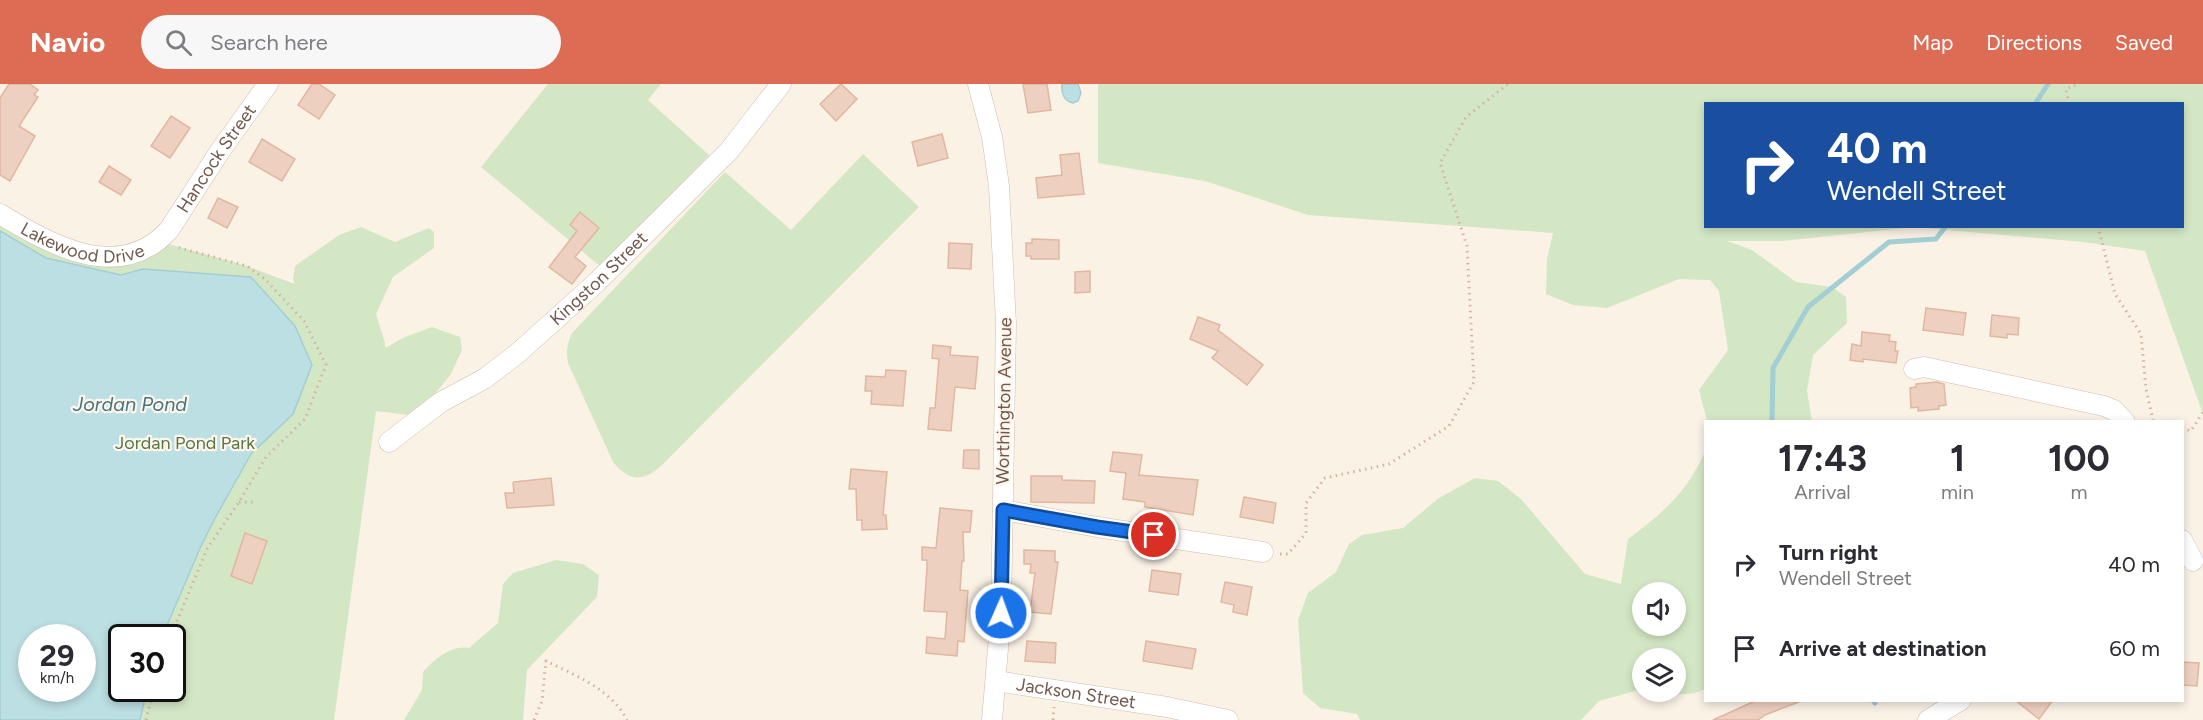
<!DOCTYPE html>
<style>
:root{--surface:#fff;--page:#f7f7f7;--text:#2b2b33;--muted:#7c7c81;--accent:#dc6d54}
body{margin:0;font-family:Figtree,sans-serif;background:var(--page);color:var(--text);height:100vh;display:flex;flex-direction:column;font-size:22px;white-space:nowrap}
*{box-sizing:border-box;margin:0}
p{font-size:20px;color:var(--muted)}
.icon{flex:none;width:33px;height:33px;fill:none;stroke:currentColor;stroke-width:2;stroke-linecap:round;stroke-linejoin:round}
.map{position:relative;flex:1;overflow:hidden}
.drawer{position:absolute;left:1704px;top:336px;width:480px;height:282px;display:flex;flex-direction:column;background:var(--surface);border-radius:0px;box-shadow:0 3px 9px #0003}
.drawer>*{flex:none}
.top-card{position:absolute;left:1704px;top:18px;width:480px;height:126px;border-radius:0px;box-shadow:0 3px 9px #0003;background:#1a4fa0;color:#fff;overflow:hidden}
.fabs{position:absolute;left:1632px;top:498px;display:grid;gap:12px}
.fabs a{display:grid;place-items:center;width:54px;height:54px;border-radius:50%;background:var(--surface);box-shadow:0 3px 9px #0003;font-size:30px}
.speed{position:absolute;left:18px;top:540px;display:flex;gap:12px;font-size:30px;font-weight:700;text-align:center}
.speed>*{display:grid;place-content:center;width:78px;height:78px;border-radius:50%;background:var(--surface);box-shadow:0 3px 9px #0003;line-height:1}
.speed small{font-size:15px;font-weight:400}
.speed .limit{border:3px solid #111;border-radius:9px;background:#fff;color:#111}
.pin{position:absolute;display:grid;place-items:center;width:51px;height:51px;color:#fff;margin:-26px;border:3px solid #fff;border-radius:50%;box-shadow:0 2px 6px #0007}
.me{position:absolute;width:66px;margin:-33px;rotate:2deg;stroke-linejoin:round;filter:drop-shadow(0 0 4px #0008)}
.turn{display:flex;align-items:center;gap:21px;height:126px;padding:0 24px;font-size:27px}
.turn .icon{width:78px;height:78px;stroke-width:2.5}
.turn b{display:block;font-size:42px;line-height:51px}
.eta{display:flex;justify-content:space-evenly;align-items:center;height:102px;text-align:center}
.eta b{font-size:36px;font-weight:700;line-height:42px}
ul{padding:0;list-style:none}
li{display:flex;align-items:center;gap:18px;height:84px;padding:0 24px}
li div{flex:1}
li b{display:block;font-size:22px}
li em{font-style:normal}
header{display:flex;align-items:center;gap:36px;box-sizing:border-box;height:84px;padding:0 30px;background:var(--accent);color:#fff}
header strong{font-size:28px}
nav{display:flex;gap:33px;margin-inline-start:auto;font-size:21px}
.search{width:420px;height:54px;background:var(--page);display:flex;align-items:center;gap:15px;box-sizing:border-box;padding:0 21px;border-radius:33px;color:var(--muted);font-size:22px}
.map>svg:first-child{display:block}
</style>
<header>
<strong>Navio</strong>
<div class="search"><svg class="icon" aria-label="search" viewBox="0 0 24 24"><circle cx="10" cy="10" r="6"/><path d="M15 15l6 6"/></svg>Search here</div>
<nav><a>Map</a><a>Directions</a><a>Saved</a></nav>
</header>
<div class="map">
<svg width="2203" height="636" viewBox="0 0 2203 636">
<rect width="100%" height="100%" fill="#fbf2e6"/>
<g fill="#d4e7c5" fill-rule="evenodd">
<path d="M548,0h113l-13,16 61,55 -108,112 -120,-100z"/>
<path d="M1098,0h1105v330l-58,-163 -62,-9 -169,-15 -131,14h-56l25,9 44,32 36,5 14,10 1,26 -34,32 -6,36 5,30h-105l-8,-31 29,-40 -9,-59 -9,-11 -31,-1 -72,29 -34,-3 -27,-11 1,-35 6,-26 -245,-18 -103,-34 -107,-18zM1706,20h476v122h-476z"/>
<path d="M863,70l56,53 -259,260c-19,16 -32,13 -47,-5l-45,-99c-2,-12 -1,-19 4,-30l153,-161 66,58z"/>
<path d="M0,129l87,42 71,-14 89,25 48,18 -2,-4 2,-14 44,-31 22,-8 34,15 34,-14 5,4v16l-41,29 -17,37 9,29v5l20,-11 27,-10 28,10 2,13 -11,24 -34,42 -41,-5 -42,309h-334zM32,554h50v50h-50zM122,554h50v50h-50z"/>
<path d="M1705,368l1,237c-17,8 -34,5 -51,3h21v-34h-34v31l-43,12 -18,19h-221l-3,-6 -37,-6 -17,-15 -5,-73 10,-27 28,-21 13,-28 13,-9 41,-7 36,-30 36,-20 23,3 23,18 64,75 36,10 7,-45c36,-27 58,-46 77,-87zM1642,508h34v34h-34z"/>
<path d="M556,476l27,4 16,11 -2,22 -70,73 -4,50h-119l18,-30 1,-18c12,-13 28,-27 46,-24l29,-25 5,-39 10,-11z"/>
</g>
<g fill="#bcdfe3" stroke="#a3ced4" stroke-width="1.5" fill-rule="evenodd">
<path d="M1062,0h16l3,9 -3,8 -5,2c-9,-2 -12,-10 -11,-19z"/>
<path d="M0,147l46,27 75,17 22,-6 108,8 44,49 17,39 -19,49 -42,40 -37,66 -13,26 -39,91 -40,1v50l25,1 -7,31h-140zM32,554h50v50h-50z"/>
</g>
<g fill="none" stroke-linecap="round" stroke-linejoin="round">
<g stroke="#a3ced4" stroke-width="5">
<path d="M2035,20l13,-20"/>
<path d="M1772,338l1,-54 35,-61 81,-65 47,-3 10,-13"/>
<path d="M1873,616l2,3"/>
</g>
</g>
<g fill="#eed0c0" stroke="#e0b7a1" stroke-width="1.5">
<path d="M9,0h21l8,6 -4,5 4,2 -19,29 16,10 -25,45 -10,-6v-77z"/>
<path d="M312,0h7l16,11 -16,24 -21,-14z"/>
<path d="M841,0l16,15 -21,22 -16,-17z"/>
<path d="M1023,0h24l4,26 -23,3z"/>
<path d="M171,32l19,12 -20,30 -19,-12z"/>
<path d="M942,50l6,24 -30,8 -6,-24z"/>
<path d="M262,55l33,20 -13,22 -33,-19z"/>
<path d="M1079,69l5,41 -46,4 -2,-20 26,-3 -2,-20z"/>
<path d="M109,82l22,14 -10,15 -22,-13z"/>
<path d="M218,114l20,9 -11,21 -19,-10z"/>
<path d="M580,128l19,16 -24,29 11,9 -14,18 -23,-17 28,-36 -7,-6z"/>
<path d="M1032,155l27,1v19h-28v-3h-5v-13h6z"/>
<path d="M949,159l23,1 -1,25 -23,-1z"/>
<path d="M1090,187v21l-15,1v-21z"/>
<path d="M1926,224l40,5 -3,22 -40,-5z"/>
<path d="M1992,231l27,3 -1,17 -11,-1v4l-17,-2z"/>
<path d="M1198,233l22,8 -2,5 45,35 -16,20 -35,-27 6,-7 -28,-12z"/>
<path d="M1862,248l28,3 -1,6 7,1 -1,9h3l-2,12 -33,-4v3l-13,-2 2,-16 9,2z"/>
<path d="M933,261l18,2 -1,8 28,2 -3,32 -20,-2 -4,44 -23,-2 2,-21h5l4,-49 -7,-1z"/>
<path d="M886,286l20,1 -3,35 -32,-2 1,-13h-7l1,-15 19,1z"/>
<path d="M1937,298l7,2 2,21 -7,1v3l-21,2v-4l-7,1 -1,-20 6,-1v-3z"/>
<path d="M964,366h15v19l-16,-1z"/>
<path d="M1113,368l29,3 -3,20 59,5 -5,35 -48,-8v-5l-22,-3 3,-26 -16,-2z"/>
<path d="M851,385l36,3 -4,43h3l1,14 -25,1v-10h-5l-1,-31h-7z"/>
<path d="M1031,392h31v4l33,1 -1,22 -63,-1z"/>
<path d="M551,394l3,27 -47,3 -2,-15h9l-1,-10 1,-1z"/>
<path d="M1244,413l32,6 -3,20 -33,-6z"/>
<path d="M940,424l32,3 -2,21h-7l1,29h-2l-2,29 8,1 -4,51 -6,-1 -1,15 -31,-3 1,-16 18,2 2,-27 -23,-1 3,-43v-8h-5v-13l14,1z"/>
<path d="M245,449l22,8 -15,43 -21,-8z"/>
<path d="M1024,466l31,1v11h3l-7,52 -21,-2 5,-39h-5l1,-9h-7z"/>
<path d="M1152,486l29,4 -3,21 -29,-4z"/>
<path d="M1225,498l27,5 -5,28 -14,-3 1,-7 -13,-3z"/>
<path d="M1027,557l29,2 -1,20 -30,-2z"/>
<path d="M1146,557l50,8 -4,20 -49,-8z"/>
<path d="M2182,578l17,1 -2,23 -15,-1z"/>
<path d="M1757,616l44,1 -36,14 -7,5h-45z"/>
<path d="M2015,616h38l-14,19z"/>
</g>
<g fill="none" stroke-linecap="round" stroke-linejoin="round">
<g stroke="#cebcb0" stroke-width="21">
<g id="street">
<path d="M978,0l14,53 7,49 7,138 -5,289 -9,107"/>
<path id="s1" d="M0,130c51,31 119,70 169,16l51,-79 48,-67"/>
<path d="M1914,285l10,-2 180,39 10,4 11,12"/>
<path id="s2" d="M389,358l52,-40 43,-23 34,-26 79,-71 132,-131 52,-67"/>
<path d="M1003,426l94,17 166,25"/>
<path d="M2182,456l11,21"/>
<path id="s3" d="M996,597l171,26 61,13"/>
<path d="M1928,636l33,-20"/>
</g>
</g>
<g stroke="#d3b4a3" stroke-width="3" stroke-dasharray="1.5 4.5" stroke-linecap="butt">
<path d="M2069,20l-3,-15 12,-5"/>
<path d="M2098,142l17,68 26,40 5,55 7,31 6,2"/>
<path d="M2182,344l9,3 12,-19"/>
<path d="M239,418h14"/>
<path d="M1280,470h8l18,-21v-30l19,-25 64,-14 60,-38 25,-44 -7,-136 -27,-83 26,-46 42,-33"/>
<path d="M170,554l37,-89 32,-47 27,-45 39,-38 21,-54 -22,-44 -39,-42 -18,-13 -71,-19"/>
<path d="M146,636l8,-32"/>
<path d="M534,636l8,-19 4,-40c29,14 66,29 81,59"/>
<path d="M1053,636l1,-13"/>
</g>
<use href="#street" stroke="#fff" stroke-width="20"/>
</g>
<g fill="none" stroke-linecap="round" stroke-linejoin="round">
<g stroke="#114b97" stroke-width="15">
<path id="route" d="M1001,529l2,-103 94,17 57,8"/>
</g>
<use href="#route" stroke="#1a73e8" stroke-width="10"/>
</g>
<g text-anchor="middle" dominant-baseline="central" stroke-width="4.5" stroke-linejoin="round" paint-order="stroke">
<g font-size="18" fill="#72594d" stroke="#fef6ec">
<text stroke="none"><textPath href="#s1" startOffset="272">Hancock Street</textPath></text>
<text stroke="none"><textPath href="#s1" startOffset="90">Lakewood Drive</textPath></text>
<text stroke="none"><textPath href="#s2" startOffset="267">Kingston Street</textPath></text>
<text transform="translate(1004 317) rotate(-89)">Worthington Avenue</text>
<text stroke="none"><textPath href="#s3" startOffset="81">Jackson Street</textPath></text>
</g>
<g font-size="18" fill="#567745" stroke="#fef6ec">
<text x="185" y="359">Jordan Pond Park</text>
</g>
<g font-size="20" font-style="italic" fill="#45767d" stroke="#fef6ec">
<text x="130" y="320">Jordan Pond</text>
</g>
</g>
</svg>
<div class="fabs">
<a><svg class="icon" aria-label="sound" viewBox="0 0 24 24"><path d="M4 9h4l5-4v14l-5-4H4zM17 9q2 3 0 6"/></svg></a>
<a><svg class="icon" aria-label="layers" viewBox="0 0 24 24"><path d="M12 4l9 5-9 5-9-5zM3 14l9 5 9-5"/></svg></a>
</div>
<div class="speed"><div>29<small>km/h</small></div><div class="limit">30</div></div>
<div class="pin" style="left:1154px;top:451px;background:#d93025"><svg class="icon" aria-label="arrive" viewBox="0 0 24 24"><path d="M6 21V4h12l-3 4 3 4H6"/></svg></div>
<svg class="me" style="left:1001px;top:529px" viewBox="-20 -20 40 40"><circle r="17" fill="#1a73e8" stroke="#fff" stroke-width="3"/><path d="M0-11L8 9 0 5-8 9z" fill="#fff"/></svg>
<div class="top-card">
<div class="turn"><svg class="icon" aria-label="right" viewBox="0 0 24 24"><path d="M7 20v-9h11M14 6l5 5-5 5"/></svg><div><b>40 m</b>Wendell Street</div></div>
</div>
<section class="drawer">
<div class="eta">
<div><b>17:43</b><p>Arrival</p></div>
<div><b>1</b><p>min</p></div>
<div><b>100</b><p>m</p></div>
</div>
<ul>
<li><svg class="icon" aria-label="right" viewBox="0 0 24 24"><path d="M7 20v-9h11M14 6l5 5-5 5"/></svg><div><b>Turn right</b><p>Wendell Street</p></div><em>40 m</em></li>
<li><svg class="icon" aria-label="arrive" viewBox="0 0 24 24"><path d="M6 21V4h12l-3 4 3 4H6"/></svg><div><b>Arrive at destination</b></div><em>60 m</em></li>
</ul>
</section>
</div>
